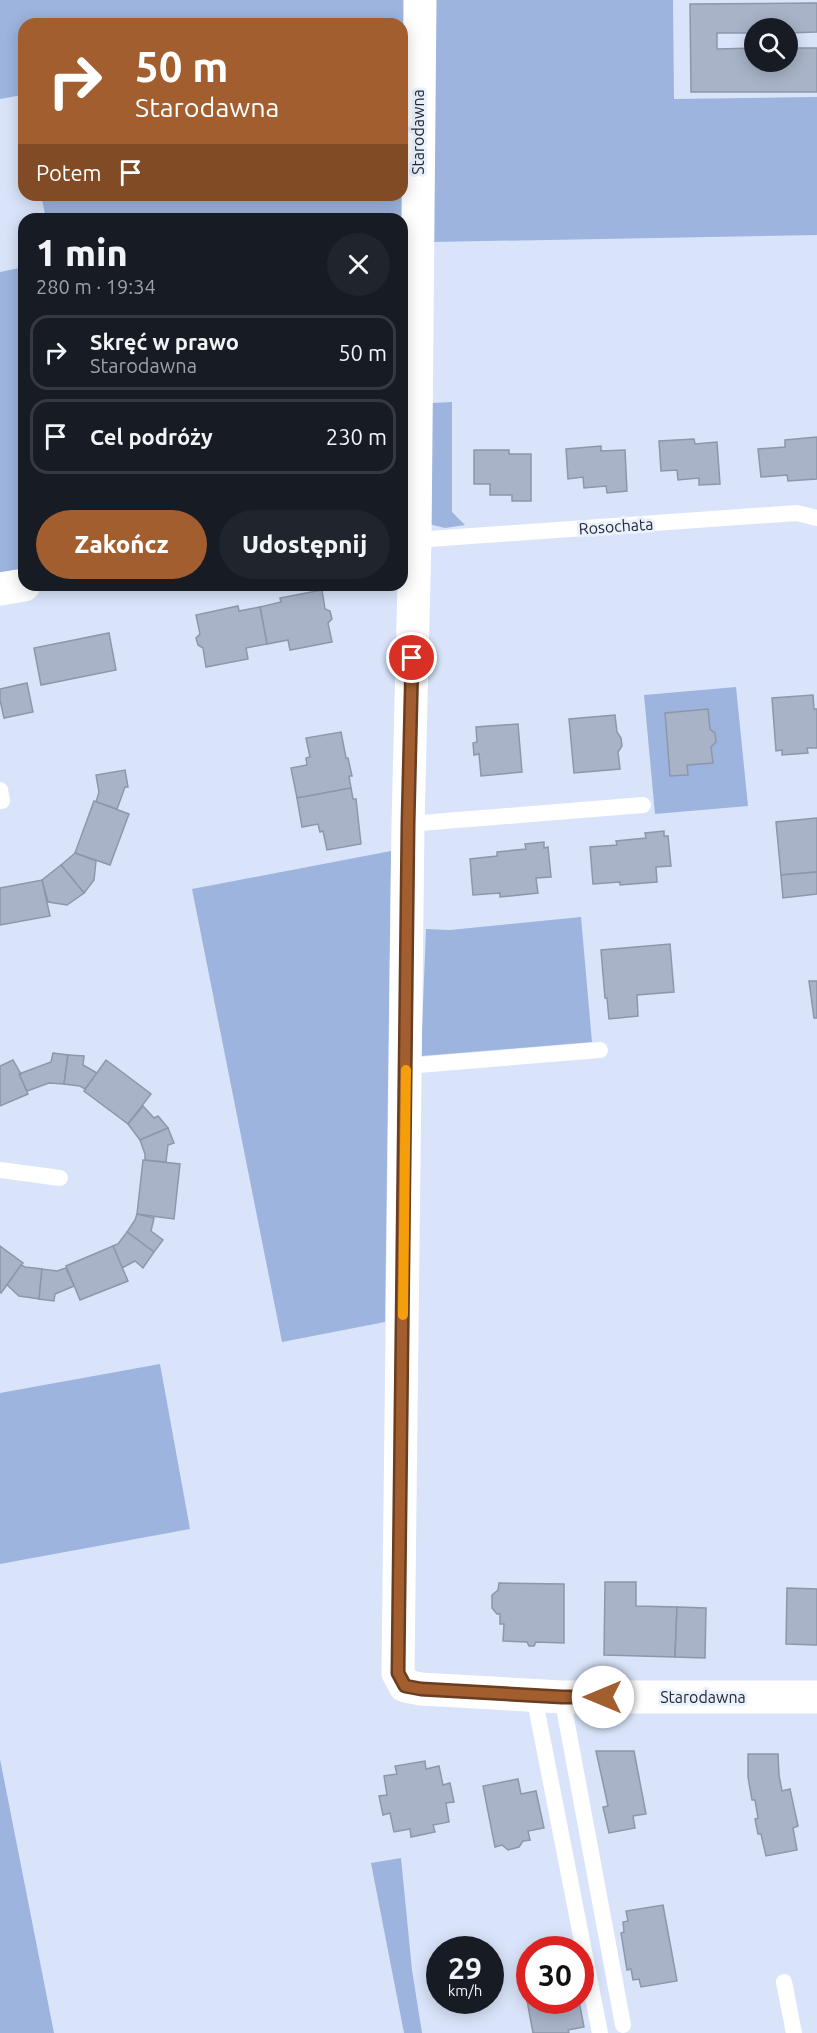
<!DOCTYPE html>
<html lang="pl">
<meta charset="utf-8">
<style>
:root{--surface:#171b24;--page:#20242c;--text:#f1f3f6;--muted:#9ea1a6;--line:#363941;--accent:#a25e2f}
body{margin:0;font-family:Ubuntu,sans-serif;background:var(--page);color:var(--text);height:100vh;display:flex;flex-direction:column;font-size:22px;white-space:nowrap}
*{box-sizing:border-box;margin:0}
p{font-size:20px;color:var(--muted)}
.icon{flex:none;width:33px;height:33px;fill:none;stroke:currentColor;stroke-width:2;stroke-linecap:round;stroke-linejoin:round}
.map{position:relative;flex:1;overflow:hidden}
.panel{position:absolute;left:18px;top:213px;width:390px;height:378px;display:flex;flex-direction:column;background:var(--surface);border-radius:18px;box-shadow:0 3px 15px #0003}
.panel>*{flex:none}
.banner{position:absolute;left:18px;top:18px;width:390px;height:183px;border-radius:18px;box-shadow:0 3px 15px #0003;background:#a25e2f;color:#fff;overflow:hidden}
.buttons{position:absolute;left:744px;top:18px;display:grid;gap:12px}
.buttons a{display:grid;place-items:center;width:54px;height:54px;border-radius:50%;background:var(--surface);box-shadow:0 3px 15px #0003;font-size:30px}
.speed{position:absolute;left:426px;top:1936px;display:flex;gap:12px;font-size:30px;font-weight:700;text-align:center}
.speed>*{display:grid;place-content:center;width:78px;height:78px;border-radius:50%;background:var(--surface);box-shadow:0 3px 15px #0003;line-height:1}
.speed small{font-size:15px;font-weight:400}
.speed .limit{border:9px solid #d22;background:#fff;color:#111}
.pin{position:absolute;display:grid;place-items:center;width:51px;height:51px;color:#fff;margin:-26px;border:3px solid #fff;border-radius:50%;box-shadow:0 2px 6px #0007}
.me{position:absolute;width:66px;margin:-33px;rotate:270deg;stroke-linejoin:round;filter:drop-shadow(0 0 4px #0008)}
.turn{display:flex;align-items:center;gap:21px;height:126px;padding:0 18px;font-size:27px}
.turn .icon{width:78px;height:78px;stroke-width:2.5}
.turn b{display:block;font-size:42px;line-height:51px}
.then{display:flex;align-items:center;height:57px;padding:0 18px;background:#0003;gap:12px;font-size:22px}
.round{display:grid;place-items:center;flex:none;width:63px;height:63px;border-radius:32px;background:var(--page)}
.head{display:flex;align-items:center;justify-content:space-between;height:102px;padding:0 18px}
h1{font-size:36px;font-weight:800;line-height:45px}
.button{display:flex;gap:12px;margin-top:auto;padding:12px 18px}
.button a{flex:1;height:69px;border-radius:36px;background:var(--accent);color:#fff;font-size:24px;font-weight:800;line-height:69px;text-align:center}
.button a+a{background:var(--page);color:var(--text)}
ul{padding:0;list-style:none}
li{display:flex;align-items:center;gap:18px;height:75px;margin:0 12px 9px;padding:0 6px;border:3px solid var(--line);border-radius:18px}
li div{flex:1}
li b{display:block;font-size:22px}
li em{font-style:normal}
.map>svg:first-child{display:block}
</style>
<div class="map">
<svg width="817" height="2033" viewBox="0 0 817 2033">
<rect width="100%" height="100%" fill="#d9e4fa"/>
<g fill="#9db4de">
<path d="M0,0h410l-8,219h-356l-5,-24h361v-171h-378v82l-2,-11 -22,4z"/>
<path d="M436,0h237l1,99 143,-2v138l-384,7z"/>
<path d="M24,267v307l-24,5v-307z"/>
<path d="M452,402v110l13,13 -20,3 -16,-4 3,-121z"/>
<path d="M736,687l12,119 -93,8 -11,-119z"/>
<path d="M391,851l-6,471 -103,20 -90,-453z"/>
<path d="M581,917l11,125 -171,14 5,-127 24,1z"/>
<path d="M160,1364l30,165 -190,35v-171z"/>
<path d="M0,1759l54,274h-54z"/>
<path d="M401,1858l11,112 10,63h-18l-33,-170z"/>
</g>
<g fill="#a8b3c7" stroke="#8c97ab" stroke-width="1.5">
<path d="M817,3v29l-29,1v-5h-34v5h-37v16l37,-1v14h34v-14h29v44h-126l-1,-88z"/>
<path d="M817,437v42l-29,2 -1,-6 -26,2 -3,-28 27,-2v-7z"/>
<path d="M694,439l1,5 22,-2 3,42 -21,1v-7l-21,2 -1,-10 -16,1 -2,-30z"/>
<path d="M601,446v5l24,-1 2,41 -20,2 -1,-7 -22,2 -1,-11 -15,2 -2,-30z"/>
<path d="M474,450h35v4h22v47h-19v-6h-22v-11h-16z"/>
<path d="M322,590l3,19 5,2 2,8 -4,4 4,19 -42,8 -2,-10 -21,4 -7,-37 21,-5 -1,-4z"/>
<path d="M238,606l1,5 21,-4 7,37 -21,4 2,11 -42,8 -3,-19 -5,-3 -2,-7 4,-4 -4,-19z"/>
<path d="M109,633l7,37 -75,15 -7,-37z"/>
<path d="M27,683l6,29 -29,6 -4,-18v-11z"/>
<path d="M813,695l1,14h3v39h-10l1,5 -26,2v-5l-6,1 -4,-53z"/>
<path d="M708,709l2,20 5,4 1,9 -5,5 2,16 -26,2 1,10 -18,1 -5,-63z"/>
<path d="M615,715l2,17 4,6 1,8 -4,6 2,17 -46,4 -5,-54z"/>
<path d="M518,724l4,48 -41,4 -2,-22 -5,1 -1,-12 4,-1 -1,-15z"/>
<path d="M341,732l5,26h2l4,18h-3l2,12 -54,10 -6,-30 16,-3 -1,-7 4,-1 -4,-19z"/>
<path d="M125,770l3,17h-3l-8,22 -21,-7 3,-10 -3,-17z"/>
<path d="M351,788l2,11h3l5,45 -34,6 -4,-19 -3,1 -2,-8 -16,3 -5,-29z"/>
<path d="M94,801l35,13 -19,51 -35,-12z"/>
<path d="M817,818v54l-36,3 -5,-53z"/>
<path d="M664,831v5h4l3,30 -15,1 1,15 -37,3v-3l-27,2 -3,-37 27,-2 -1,-4 30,-3 -1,-5z"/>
<path d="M544,842v6l4,-1 3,30 -15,1 2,15 -38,4v-4l-27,2 -3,-36 27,-3v-4l29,-3 -1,-5z"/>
<path d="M75,853l21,8 -2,19 -10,13 -23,-28z"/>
<path d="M61,865l23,28 -17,12 -19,-3 -6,-22z"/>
<path d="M817,872v22l-34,4 -2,-23z"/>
<path d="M42,880l8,36 -50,9v-37z"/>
<path d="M670,944l4,48 -37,3 1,21 -29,3 -2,-21h-2l-4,-48z"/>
<path d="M809,981h8v37h-3z"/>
<path d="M53,1053l15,2 -4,29 -15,-1 -22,8 -8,-17 32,-12z"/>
<path d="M68,1055l16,1 -1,9 14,8 -12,16 -5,-3 -16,-2z"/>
<path d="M13,1060l8,14h-2l9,20 -28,12v-40z"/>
<path d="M106,1060l45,34 -23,30 -44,-33z"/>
<path d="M143,1106l11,12 4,-2 10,12 -28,12 -12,-16z"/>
<path d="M168,1128l6,15 -6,2 -2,17 -21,-2v-6l-5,-14z"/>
<path d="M143,1160l37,4 -6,55 -37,-5z"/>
<path d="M137,1214l17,4 -3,13 12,9 -9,12 -27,-20 8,-12z"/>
<path d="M127,1232l27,20 -11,16 -8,-7 -13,7 -9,-22 5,-2z"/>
<path d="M0,1246l23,17 -22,30 -1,-1z"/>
<path d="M113,1246l15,35 -48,19 -14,-34z"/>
<path d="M21,1265l4,2 17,2 -3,30 -20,-3 -12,-11z"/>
<path d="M66,1268l8,18 -19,8 -1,7 -15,-2 3,-30 15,2z"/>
<path d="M605,1582h31v24l41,1 -2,50 -71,-2z"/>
<path d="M499,1583l65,1v59l-28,-1 -2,4h-5l-2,-4 -24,-1 1,-17h-4v-10h-3l-5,-6v-13l6,-5z"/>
<path d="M787,1588l30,1v56l-31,-1z"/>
<path d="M677,1607l29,1 -1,50 -30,-1z"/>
<path d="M596,1751h38l12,63 -13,2 2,12 -26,5 -6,-26 5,-1z"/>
<path d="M748,1754h30l1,21 3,16 8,-2 8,37 -5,2 4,22 -31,6 -5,-22h-3l-3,-15 3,-1 -3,-18h-3l-4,-23z"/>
<path d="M425,1761l1,8 13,-3 4,19 7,-2 4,19 -8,1 3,19 -16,3 2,7 -24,5 -1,-8 -16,3 -4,-19 -7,2 -4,-19 8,-1 -3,-19 13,-2 -2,-8z"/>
<path d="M518,1779l3,15 15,-3 8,37 -16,3 2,9 -7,1 -4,6 -11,3 -6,-5 -7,2 -12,-61z"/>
<path d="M663,1905l14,76 -36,6 -2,-8 -6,1 -2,-11 -4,1 -6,-37 3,-1 -1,-10 5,-1 -2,-10z"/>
<path d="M530,1988v13h49l5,26 -16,3 1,3h-36l-8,-44z"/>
</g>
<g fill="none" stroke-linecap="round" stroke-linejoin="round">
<g stroke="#fff" stroke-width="16">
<path d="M415,540l382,-27 20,5"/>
<path d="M0,790l2,11"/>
<path d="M408,824l235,-19"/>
<path d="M406,1066l194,-16"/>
<path d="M0,1170l60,8"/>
<path d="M534,1696l66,337"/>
<path d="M562,1697l61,328"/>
<path d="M784,1982l10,51"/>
</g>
<g stroke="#fff" stroke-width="33">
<path d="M420,0l-5,540 -7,284 -10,849 7,13 16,3 141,8h255"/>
<path d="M0,589l24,-4"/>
</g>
</g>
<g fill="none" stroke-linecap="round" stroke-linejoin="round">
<g stroke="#693d1f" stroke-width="15">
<path id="route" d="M412,658l-4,166 -10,849 7,13 16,3 141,8h41"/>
</g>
<use href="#route" stroke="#a25e2f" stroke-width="10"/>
<path stroke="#f59e0b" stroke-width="10" d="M403,1315l3,-245"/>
</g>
<g text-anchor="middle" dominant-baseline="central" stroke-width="6" stroke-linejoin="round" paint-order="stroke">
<g font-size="16" fill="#242931" stroke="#eaf1fe">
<text transform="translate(418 132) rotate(-90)">Starodawna</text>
<text transform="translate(616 526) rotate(-4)">Rosochata</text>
<text x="703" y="1697">Starodawna</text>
</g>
</g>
</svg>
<div class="buttons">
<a><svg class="icon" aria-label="search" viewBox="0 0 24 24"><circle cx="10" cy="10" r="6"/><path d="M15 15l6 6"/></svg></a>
</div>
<div class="speed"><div>29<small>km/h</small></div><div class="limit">30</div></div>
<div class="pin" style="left:412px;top:658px;background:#d93025"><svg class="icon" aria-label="arrive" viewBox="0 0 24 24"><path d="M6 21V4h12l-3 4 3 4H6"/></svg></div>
<svg class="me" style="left:603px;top:1697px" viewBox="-20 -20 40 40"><circle r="19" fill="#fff"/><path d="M0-13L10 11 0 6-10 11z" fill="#a25e2f"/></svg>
<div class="banner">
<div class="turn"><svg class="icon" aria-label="right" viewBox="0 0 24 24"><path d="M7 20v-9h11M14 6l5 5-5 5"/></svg><div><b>50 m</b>Starodawna</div></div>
<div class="then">Potem<svg class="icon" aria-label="arrive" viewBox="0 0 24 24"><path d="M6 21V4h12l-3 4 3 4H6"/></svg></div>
</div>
<section class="panel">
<div class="head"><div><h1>1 min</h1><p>280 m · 19:34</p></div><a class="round"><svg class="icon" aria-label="close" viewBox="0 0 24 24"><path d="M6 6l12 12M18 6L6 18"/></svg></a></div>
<ul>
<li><svg class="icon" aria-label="right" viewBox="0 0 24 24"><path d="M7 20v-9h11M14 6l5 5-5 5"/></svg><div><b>Skręć w prawo</b><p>Starodawna</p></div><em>50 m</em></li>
<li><svg class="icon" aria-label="arrive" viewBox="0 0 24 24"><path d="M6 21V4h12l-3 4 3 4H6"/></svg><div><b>Cel podróży</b></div><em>230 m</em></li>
</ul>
<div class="button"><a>Zakończ</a><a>Udostępnij</a></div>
</section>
</div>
